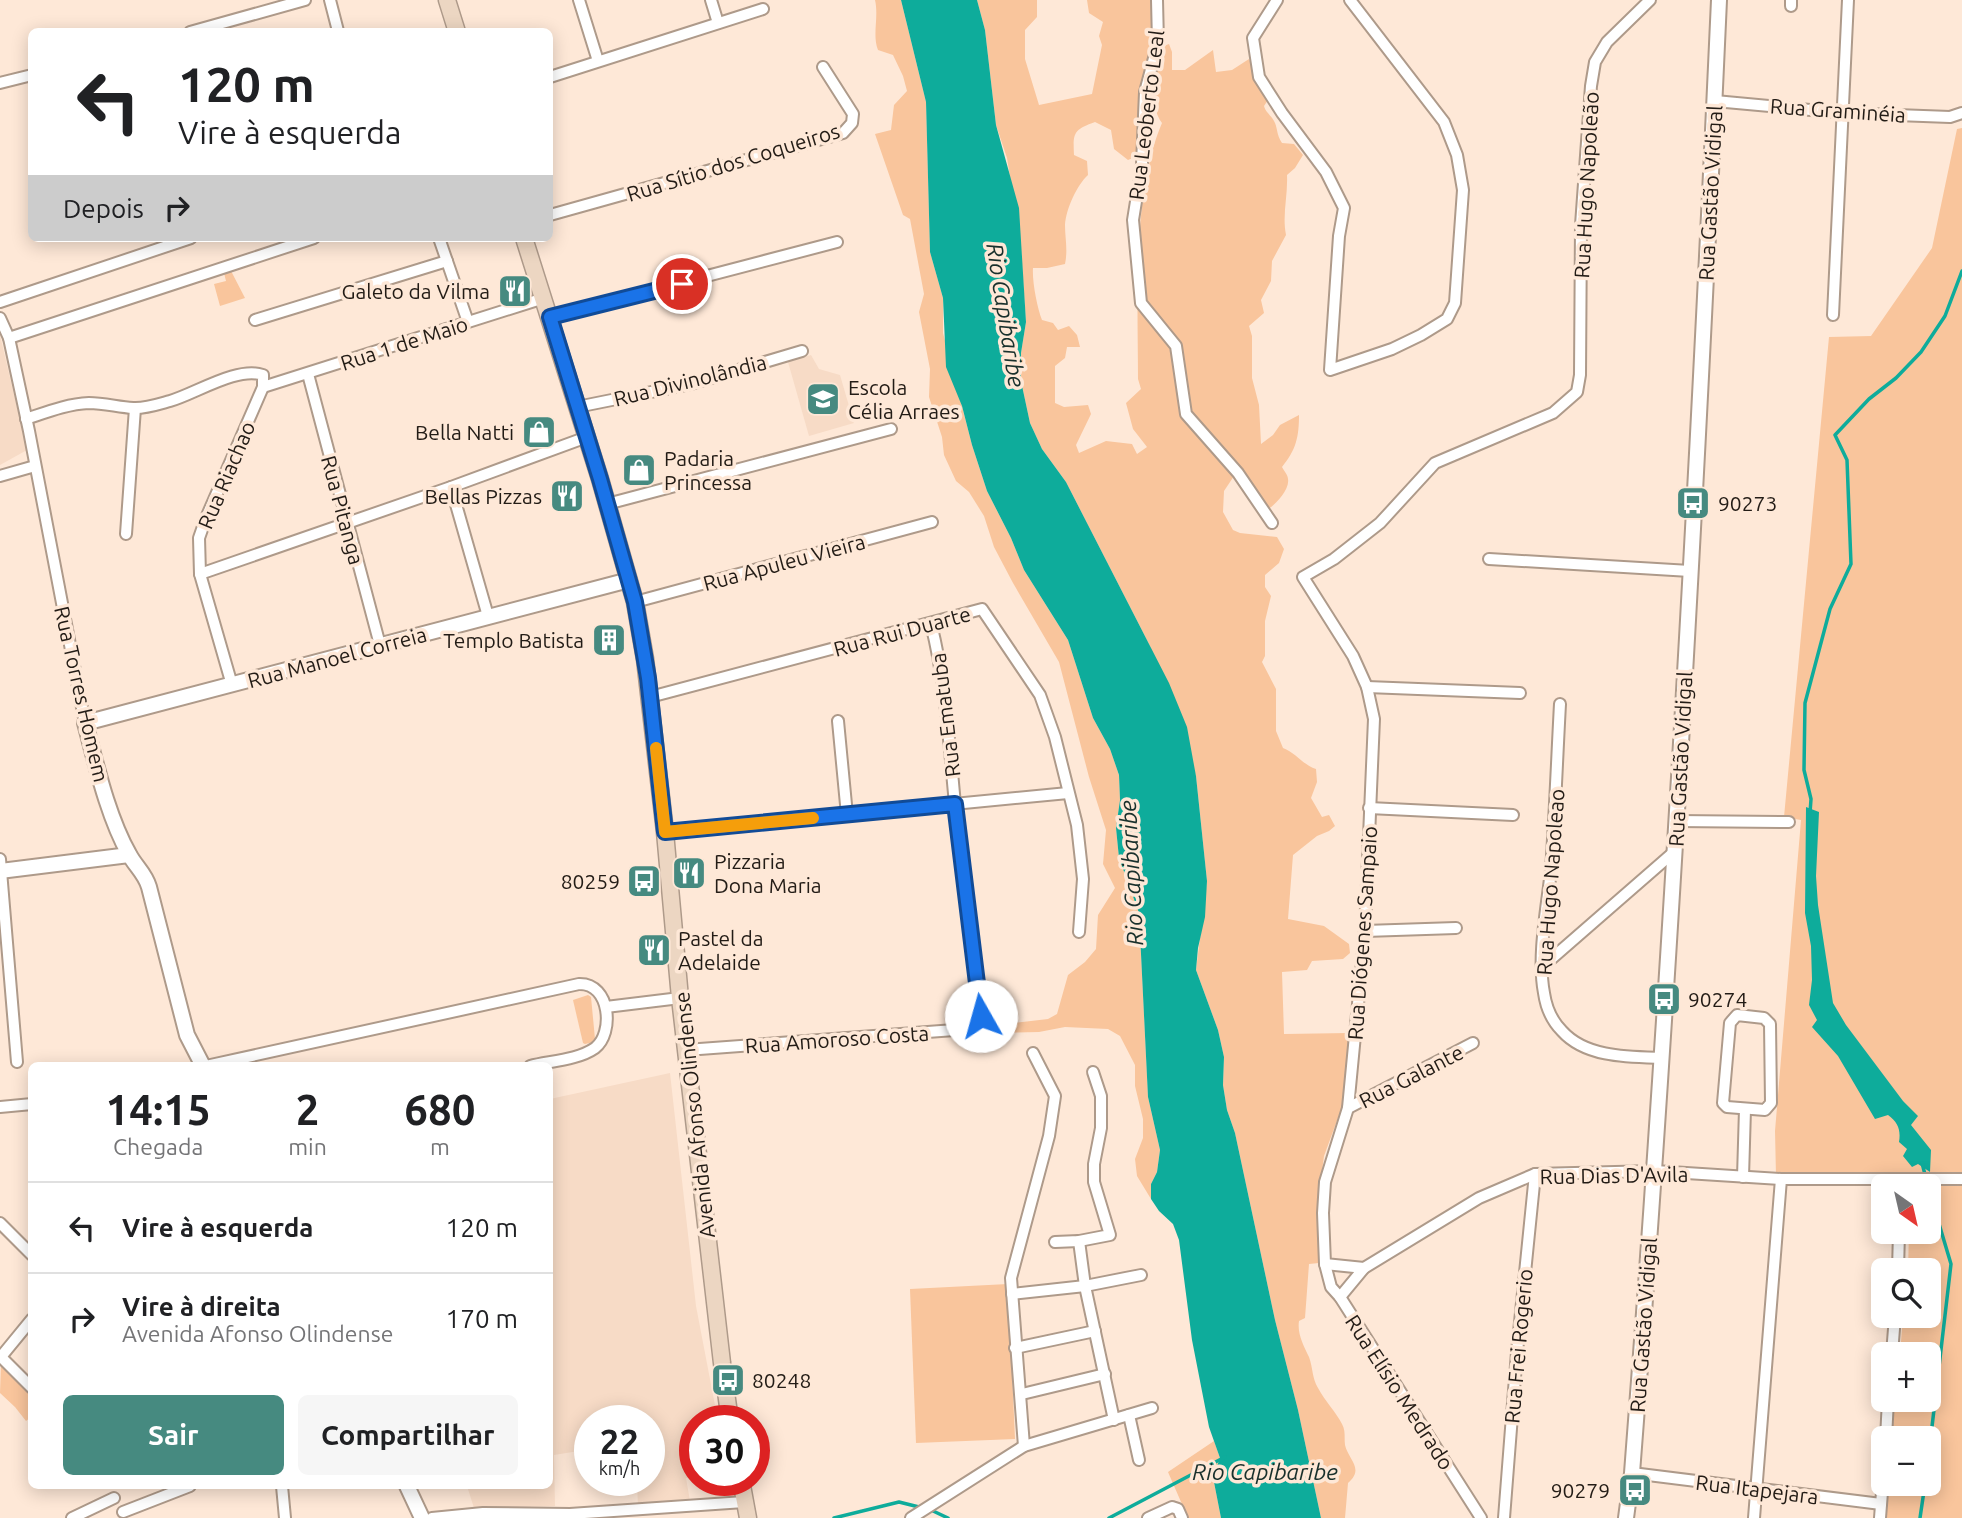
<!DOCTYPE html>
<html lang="pt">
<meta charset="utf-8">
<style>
:root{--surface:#fff;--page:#f6f6f6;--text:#202124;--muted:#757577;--line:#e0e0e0;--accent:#468a80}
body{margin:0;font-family:Ubuntu,sans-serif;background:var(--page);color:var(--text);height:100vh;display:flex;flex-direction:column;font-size:26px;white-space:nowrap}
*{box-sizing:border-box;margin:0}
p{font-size:23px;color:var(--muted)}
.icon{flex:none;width:38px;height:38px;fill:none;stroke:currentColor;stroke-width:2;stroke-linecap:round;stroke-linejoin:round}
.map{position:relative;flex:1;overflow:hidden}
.sheet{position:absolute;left:28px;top:1062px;width:525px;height:427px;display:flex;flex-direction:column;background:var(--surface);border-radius:10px;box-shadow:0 4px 18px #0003}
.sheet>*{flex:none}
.hud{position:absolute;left:28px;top:28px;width:525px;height:214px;border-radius:10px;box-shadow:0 4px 18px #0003;background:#fff;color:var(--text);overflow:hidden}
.needle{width:46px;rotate:146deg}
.fabs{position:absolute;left:1871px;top:1174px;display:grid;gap:14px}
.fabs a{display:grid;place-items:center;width:70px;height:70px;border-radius:10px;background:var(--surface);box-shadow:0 4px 18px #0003;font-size:35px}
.speed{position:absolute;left:574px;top:1405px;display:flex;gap:14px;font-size:35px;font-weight:700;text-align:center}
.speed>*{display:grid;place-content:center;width:91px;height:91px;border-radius:50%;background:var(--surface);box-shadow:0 4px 18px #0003;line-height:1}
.speed small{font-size:18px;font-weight:400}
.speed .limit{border:10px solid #d22;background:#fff;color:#111}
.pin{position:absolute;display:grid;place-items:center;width:60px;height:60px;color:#fff;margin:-30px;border:4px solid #fff;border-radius:50%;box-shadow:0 2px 7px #0007}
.me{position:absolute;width:77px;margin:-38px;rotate:353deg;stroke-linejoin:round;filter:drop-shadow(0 0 5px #0008)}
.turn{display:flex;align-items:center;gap:24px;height:147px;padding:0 35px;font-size:32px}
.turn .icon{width:91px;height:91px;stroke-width:2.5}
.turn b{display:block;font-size:49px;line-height:60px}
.then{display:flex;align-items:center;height:66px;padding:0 35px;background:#0003;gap:14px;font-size:26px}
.eta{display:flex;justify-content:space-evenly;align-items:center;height:119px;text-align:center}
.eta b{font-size:42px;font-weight:700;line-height:49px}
.cta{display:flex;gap:14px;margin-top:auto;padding:14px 35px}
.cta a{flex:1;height:80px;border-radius:10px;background:var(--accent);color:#fff;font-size:28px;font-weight:700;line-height:80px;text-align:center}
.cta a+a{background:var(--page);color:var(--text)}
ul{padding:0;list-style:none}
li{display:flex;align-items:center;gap:21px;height:91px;padding:0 35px;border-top:2px solid var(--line)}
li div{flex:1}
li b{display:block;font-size:26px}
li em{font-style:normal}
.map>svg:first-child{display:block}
</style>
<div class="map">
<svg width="1962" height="1518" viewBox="0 0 1962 1518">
<rect width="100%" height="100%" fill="#fee8d7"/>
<g fill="#f7dbc6">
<path d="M0,335l27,115 -27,15z"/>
<path d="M811,355l8,14 21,6 14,48 -45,13 -21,-74z"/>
<path d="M670,1073l26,233 22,115h-23v57h-9l4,23 -52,5 -1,-25 12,-1v-59h-59v2h-6l1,27 -31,5 1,51 -81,2 -7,-22h83v-387z"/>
</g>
<g fill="#f9c59c">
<path d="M875,0h26l25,102 4,150 13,46v35l29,112 15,46 24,47 13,32 44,70 25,78 17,31 9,26 1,25 -4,28 3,30 20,55 9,184 12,53 -3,22 -6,12v15l-14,-23 -2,-17 8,-21v-19l-8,-33v-21l-15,-29 -12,-7 -43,-2 -26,5 -54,1 2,-7 61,-7 9,-5 11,-39 17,-13 11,-13 2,-34 17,-27 -12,-24 3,-34 -17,-53 -30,-115 -46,-79 -19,-36 -10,-31 -15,-24 -13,-11 -12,-26 -2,-18 -13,-40 1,-28 -11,-57 5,-18 -14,-75 -7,-4 -28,-81 16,-4 3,-25 13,-14 -4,-15 -10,-21 -15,-5c-6,-15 1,-33 -3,-50z"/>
<path d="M977,0h60v17l-12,13v29l14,46 53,-11 10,-49 -3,-9 4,-14 -14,-9 -2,-13h64v42l-11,57 -3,57 -9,4 -14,-11 -3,-19 -16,-8c-22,8 -22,11 -21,33l13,6 1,14c-11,10 -22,34 -23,50 0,13 3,25 0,39l-18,4h-14c-1,13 4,39 9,52l11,3 5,7 11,-4 8,9 3,12h-13l-2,11 -10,8v37l9,4 24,-2 3,9 -15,31 3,8 27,-12 26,3 5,10 10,-7 -14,-18 -7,-26 15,-14 -3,-10c0,-77 -6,-186 24,-256 -15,-21 -7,-53 -1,-76l8,-3 3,8v18h13l28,-20 3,22 16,-2 17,-11 19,41 -4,6c2,7 7,9 10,15 4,7 2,13 8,22l12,1 9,11 -8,13 -8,7c1,21 -5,40 -1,60l-14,26 -1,20 -10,19 3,13 -15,13 3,10v42l7,27 2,39 12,-9 7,-10 19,-10c0,22 -3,35 -17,52 2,4 6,8 6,12 2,11 -13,26 -21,31l-33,-34 -10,15 -1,21 10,18 7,3 37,4 7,12 -5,14 -14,12v12l6,9 -6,25v35l-3,6 14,27v42l7,17c13,5 20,17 33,21l1,13 -6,16 11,19 7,-2 6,11 -6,5 -12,5 -24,19 -5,64 36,7 25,18 1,9 -7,6 -31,2 -5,9 -25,2 2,62 65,-1 -7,74 -18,49 -5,38v69l-10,1 -4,54 -6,3c-2,13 5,25 10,36 4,11 3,21 9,31 7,13 18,24 24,36 4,7 2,14 3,21 3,14 20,24 3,38l-3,35h-24l-23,-108 -23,-90 -40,-187 -8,-23 -4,-25 1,-28 -6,-27 -22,-60 11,-89 -11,-105 -46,-130 -84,-164 -24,-33 -12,-26 -9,-42v-28l5,-31 -5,-72 -14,-92 -11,-33 -11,-95z"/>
<path d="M1962,128v1390h-78l3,-34h41v-46h-36l3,-38h33v-46h-28l3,-38h25v-46h-20l1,-38h19v-46h-34l-7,-11 -111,1 -1,-45 26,-311 -17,-3 45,-480 42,-1 61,-88 25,-119z"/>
<path d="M223,269h7l15,29 -25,8 -6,-22 12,-3z"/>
<path d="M588,995l3,2 4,42 -1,3 -9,2 -2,-1 -10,-43z"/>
<path d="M1008,1284l7,155 -99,4 -6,-154z"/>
<path d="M1,1364l30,30v23l-5,4 -11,-14 -15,-14z"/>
<path d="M1214,1441l6,17 -7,19 8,41h-33l-20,-46z"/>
</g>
<g fill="#0eac9b">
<path d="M901,0h76l8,30 11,95 23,83 7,114 -5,31v28l9,42 12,26 24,33 103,201 18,44 9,49 11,105 -2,36 -7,31 -2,22 22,60 6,27 -1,28 4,25 8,23 40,187 23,90 23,108h-100l-8,-41 7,-19 -11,-31 -17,-87 -13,-100 -6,-16 -14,-13 -8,-12v-15l6,-12 3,-22 -12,-53 -9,-184 -20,-55 -3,-30 4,-28 -1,-25 -9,-26 -17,-31 -25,-78 -44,-70 -13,-32 -24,-47 -15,-46 -10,-39 -16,-39 -3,-69 -13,-46 -4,-150z"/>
<path d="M1806,807l13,5 -3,64 2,29 15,98 13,22 57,76 15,15 -7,9 20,25 -1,22 -12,-8 -6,3 -9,-11 4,-7 -8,-7c2,-12 -1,-20 -11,-27l-13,4 -37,-63 -26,-29 5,-7 -8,-15 3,-25 -1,-34 -6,-33z"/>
</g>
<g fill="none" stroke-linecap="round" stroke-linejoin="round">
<g stroke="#0eac9b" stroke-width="3.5">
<path d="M1810,813l1,-14 -7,-29 1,-67 25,-94 21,-45 -4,-104 -12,-25 34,-36 27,-21 25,-26 24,-36 17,-45"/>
<path d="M1922,1163l6,23"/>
<path d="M1928,1187l23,77 -23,197"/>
<path d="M931,1510l17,8"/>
<path d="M834,1518l65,-16 24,6"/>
<path d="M1109,1518l116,-61"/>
<path d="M1920,1518l5,-34"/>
</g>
<g stroke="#ae9a8a" stroke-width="14">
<g id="minor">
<path d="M330,0l8,31"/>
<path d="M579,0l19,61"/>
<path d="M711,0l7,23"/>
<path d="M1157,0l1,43 -13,49 -3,72 -9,56 8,83 35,43 10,68 52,59 34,50"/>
<path d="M1277,0l-24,38 6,39 23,36 44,59 18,36 -5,28 -9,134 62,-21 29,-14 26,-16 8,-16 8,-113 -6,-35 -13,-33 -94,-122"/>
<path d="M1791,0v6"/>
<path d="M190,32l115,-32"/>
<path d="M550,77l213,-68"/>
<path d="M0,83l32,-8"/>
<path d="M1715,101l128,12 107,4 12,-4"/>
<path d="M550,215l293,-82 9,-10 1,-9 -30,-47"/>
<path d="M439,238l29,84"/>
<path d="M0,302l191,-64"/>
<path d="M1833,315l15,-315"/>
<path d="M550,317l287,-75"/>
<path d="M0,318l9,20 20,93 56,292"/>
<path d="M255,320l192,-59"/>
<path d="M9,338l305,-100"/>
<path d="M308,374l72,271"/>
<path d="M263,387l281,-89"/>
<path d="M577,407l114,-23 111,-33"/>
<path d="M26,419c21,-7 41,-15 63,-16 15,0 29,4 44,5 11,1 26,-4 37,-7 25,-7 67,-35 93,-26v12l-57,131 -7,20 1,36 32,111"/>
<path d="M0,476l35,-10"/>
<path d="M451,487l37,129"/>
<path d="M607,504l284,-75"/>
<path d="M126,534l9,-126"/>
<path d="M1489,559l201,12"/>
<path d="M200,574l251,-87 136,-50"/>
<path d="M635,602l297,-80"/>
<path d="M1367,687l153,6"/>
<path d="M650,697l332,-88 58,86 15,42 22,88 6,54 -4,53"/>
<path d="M1560,704c-3,55 -5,111 -9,166 -4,38 -14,86 -7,123 2,14 8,28 18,38 24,27 68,26 101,27"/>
<path d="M838,721l9,94"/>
<path d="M1369,808l144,7"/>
<path d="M1676,821l113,1"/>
<path d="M665,832l403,-39"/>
<path d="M0,859l17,203"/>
<path d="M1365,931l91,-3"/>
<path d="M1542,967l132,-115"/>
<path d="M606,1007l74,-9"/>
<path d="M1737,1015l27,3 6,6 1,79 -6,7 -38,-3 -4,-4 7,-80z"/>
<path d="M686,1050l282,-21 9,-5 4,-8c-9,-71 -20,-142 -26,-212 -6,-61 -9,-121 -24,-180"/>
<path d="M206,1066l373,-82c32,-1 35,50 16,64 -17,12 -45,13 -65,18"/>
<path d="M0,1107l32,-3"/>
<path d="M1348,1108l125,-65"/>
<path d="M1743,1177l2,-68"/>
<path d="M0,1223l32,32"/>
<path d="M1079,1241l6,45 29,134"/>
<path d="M1055,1242l24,-1 31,-6 -16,-53v-18l7,-36v-32l-8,-24"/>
<path d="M1325,1264l6,23 9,10 141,221"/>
<path d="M1364,1268l-39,-4 -2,-51 2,-31 23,-74 17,-177 9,-212 -7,-32 -14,-31 -50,-79 31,-18 46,-36 55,-60 118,-50 24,-21 3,-17 1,-150 10,-139 4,-24 12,-20 43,-42"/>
<path d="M1898,1270l1,-38"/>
<path d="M1012,1294l73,-8 56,-11"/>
<path d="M1340,1297l24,-29 115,-70 56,-24 120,-3 126,8h181"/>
<path d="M1015,1348l80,-17"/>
<path d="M1892,1354l3,-38"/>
<path d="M0,1356l32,32"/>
<path d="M0,1358l32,-39"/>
<path d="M1022,1394l83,-20"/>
<path d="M1129,1415l10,45"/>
<path d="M1886,1438l2,-38"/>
<path d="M1024,1446l-13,-168 38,-142 6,-40 -22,-43"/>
<path d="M1632,1473l249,31"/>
<path d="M282,1486l3,32"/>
<path d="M123,1512l67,-26"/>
<path d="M72,1518l42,-20"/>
<path d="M432,1518l51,-5 87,1 174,-12"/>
<path d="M911,1518l113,-72 128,-38"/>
<path d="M1148,1518l24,-11 6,2 4,9"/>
<path d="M1504,1518l13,-166 18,-178"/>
<path d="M1754,1518l27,-339"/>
<path d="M1880,1518l3,-39"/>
</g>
</g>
<g stroke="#ae9a8a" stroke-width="18">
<g id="tertiary">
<path d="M0,871l129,-16"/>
<path d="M203,1066l-16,-31 -38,-148c-4,-14 -14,-21 -20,-33 -21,-37 -33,-90 -44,-131l544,-143"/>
<path d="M407,1486l15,32"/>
<path d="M1626,1518l6,-45c38,-491 65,-982 87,-1473"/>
</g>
</g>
<g stroke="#ae9a8a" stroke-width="19">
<g id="secondary">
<path d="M447,0l10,32"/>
<path d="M524,238l76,241 35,123 10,57 20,173 15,166 42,365 8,58"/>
<path d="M741,1480l7,38"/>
</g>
</g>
<use href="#minor" stroke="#fff" stroke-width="10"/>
<use href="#tertiary" stroke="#fff" stroke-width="14"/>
<use href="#secondary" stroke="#ecd6c2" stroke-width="16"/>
</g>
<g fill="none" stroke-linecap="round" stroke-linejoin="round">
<g stroke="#114b97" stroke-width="18">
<path id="route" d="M682,284l-132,33 50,162 35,123 13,76 17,154 290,-28 26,212"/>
</g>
<use href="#route" stroke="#1a73e8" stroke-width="12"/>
<path stroke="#f59e0b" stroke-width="12" d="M656,748l9,84 148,-14"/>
</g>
<defs>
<g id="restaurant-square" transform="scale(1.75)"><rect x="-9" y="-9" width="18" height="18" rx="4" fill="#468a80" stroke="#fee8d7"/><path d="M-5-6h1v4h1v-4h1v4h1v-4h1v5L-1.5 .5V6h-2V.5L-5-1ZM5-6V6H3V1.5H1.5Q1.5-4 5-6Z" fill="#fff"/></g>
<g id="school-square" transform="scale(1.75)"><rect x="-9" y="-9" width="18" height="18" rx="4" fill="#468a80" stroke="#fee8d7"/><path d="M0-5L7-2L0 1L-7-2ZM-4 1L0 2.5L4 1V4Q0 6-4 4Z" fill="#fff"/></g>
<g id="shop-square" transform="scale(1.75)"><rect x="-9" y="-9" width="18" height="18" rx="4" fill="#468a80" stroke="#fee8d7"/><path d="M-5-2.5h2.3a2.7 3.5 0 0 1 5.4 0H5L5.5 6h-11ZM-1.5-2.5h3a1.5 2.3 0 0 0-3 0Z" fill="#fff"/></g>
<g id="bus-square" transform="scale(1.75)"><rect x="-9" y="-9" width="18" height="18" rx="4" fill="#468a80" stroke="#fee8d7"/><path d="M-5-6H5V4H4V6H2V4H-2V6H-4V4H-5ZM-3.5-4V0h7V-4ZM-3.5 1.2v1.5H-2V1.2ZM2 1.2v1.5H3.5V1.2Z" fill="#fff"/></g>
<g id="building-square" transform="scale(1.75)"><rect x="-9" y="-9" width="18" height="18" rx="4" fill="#468a80" stroke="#fee8d7"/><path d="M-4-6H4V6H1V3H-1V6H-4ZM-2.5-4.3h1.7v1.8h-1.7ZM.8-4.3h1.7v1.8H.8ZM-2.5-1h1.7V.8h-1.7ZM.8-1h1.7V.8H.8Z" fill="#fff"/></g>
</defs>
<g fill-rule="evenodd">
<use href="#restaurant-square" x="515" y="291"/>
<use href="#school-square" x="823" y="399"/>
<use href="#shop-square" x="539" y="432"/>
<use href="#shop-square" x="639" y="470"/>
<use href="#restaurant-square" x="567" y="496"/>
<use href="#bus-square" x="1693" y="503"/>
<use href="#building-square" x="609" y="640"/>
<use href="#restaurant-square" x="689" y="873"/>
<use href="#bus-square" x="644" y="881"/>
<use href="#restaurant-square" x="654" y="950"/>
<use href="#bus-square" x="1664" y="999"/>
<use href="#bus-square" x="728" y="1380"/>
<use href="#bus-square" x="1635" y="1490"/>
</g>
<g text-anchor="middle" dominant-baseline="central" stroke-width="7" stroke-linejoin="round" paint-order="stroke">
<g font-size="21" fill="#231c16" stroke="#fee8d7">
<text transform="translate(1838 110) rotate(4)">Rua Graminéia</text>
<text transform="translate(1146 115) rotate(-83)">Rua Leoberto Leal</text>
<text transform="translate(733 162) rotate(-17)">Rua Sítio dos Coqueiros</text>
<text transform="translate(1586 185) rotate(-87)">Rua Hugo Napoleão</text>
<text transform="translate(1710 193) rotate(-87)">Rua Gastão Vidigal</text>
<text transform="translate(404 343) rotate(-18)">Rua 1 de Maio</text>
<text transform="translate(690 380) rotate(-14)">Rua Divinolândia</text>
<text transform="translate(226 475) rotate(-67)">Rua Riachao</text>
<text transform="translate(343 510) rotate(75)">Rua Pitanga</text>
<text transform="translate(784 562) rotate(-15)">Rua Apuleu Vieira</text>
<text transform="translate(902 631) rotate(-15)">Rua Rui Duarte</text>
<text transform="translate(337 657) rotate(-15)">Rua Manoel Correia</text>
<text transform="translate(82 694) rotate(77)">Rua Torres Homem</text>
<text transform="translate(945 715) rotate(-97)">Rua Ematuba</text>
<text transform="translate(1680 759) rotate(-87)">Rua Gastão Vidigal</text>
<text transform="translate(1550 882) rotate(-86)">Rua Hugo Napoleao</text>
<text transform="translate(1362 933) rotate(-86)">Rua Diógenes Sampaio</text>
<text transform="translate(837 1039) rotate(-4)">Rua Amoroso Costa</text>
<text transform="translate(1411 1076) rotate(-27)">Rua Galante</text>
<text transform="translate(694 1115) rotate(-96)">Avenida Afonso Olindense</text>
<text transform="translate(1614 1175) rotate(-1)">Rua Dias D'Avila</text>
<text transform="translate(1643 1325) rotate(-86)">Rua Gastão Vidigal</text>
<text transform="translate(1518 1346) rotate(-85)">Rua Frei Rogerio</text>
<text transform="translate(1400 1392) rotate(57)">Rua Elísio Medrado</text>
<text transform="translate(1757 1489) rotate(7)">Rua Itapejara</text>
</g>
<g font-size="21" fill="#231c16" stroke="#fee8d7" text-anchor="start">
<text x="490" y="291" text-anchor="end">Galeto da Vilma</text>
<text x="848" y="387">Escola<tspan x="848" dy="24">Célia Arraes</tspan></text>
<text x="514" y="432" text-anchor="end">Bella Natti</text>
<text x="664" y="458">Padaria<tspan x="664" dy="24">Princessa</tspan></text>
<text x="542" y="496" text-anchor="end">Bellas Pizzas</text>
<text x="1718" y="503">90273</text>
<text x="584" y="640" text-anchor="end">Templo Batista</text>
<text x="714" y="861">Pizzaria<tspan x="714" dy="24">Dona Maria</tspan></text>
<text x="620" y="881" text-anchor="end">80259</text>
<text x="678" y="938">Pastel da<tspan x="678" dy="24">Adelaide</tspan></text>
<text x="1688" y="999">90274</text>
<text x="752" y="1380">80248</text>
<text x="1610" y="1490" text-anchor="end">90279</text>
</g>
<g font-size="23" font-style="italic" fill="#19302c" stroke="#fee8d7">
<text transform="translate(1006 315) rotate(81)">Rio Capibaribe</text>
<text transform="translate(1131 873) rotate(-93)">Rio Capibaribe</text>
<text x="1265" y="1471">Rio Capibaribe</text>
</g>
</g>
</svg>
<div class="fabs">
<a><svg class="needle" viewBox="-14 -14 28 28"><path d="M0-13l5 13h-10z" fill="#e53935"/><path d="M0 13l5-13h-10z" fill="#757577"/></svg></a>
<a><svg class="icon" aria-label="search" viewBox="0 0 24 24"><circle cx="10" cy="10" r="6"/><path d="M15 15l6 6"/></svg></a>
<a>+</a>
<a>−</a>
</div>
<div class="speed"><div>22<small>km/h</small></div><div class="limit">30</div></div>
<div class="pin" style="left:682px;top:284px;background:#d93025"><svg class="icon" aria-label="arrive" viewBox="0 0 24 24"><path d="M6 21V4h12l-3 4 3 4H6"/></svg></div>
<svg class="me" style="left:981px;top:1016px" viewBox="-20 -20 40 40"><circle r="19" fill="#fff"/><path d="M0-13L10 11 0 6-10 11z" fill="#1a73e8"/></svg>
<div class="hud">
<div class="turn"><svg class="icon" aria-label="left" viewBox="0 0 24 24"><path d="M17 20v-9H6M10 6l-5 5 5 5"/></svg><div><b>120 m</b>Vire à esquerda</div></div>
<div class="then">Depois<svg class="icon" aria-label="right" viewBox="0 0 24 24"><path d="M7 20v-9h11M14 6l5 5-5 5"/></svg></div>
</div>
<section class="sheet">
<div class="eta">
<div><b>14:15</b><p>Chegada</p></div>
<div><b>2</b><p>min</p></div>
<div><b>680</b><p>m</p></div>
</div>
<ul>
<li><svg class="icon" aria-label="left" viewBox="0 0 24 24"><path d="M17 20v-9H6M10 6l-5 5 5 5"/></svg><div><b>Vire à esquerda</b></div><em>120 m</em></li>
<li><svg class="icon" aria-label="right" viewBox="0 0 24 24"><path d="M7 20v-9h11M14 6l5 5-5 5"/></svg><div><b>Vire à direita</b><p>Avenida Afonso Olindense</p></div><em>170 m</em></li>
</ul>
<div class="cta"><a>Sair</a><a>Compartilhar</a></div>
</section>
</div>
